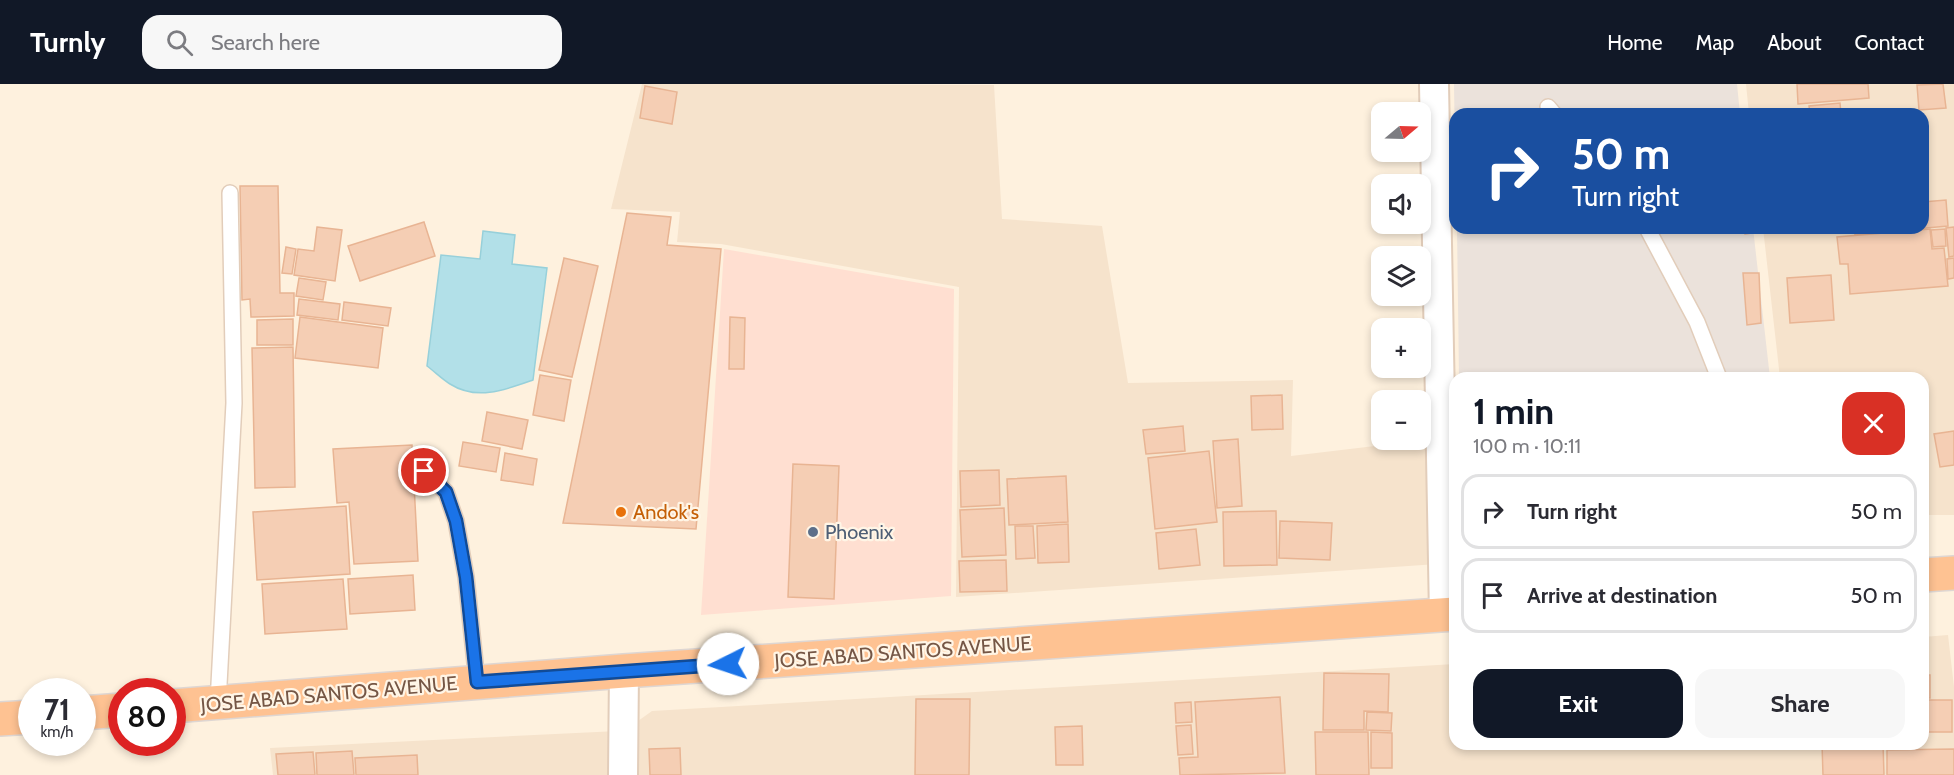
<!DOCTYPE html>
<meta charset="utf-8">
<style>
:root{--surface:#fff;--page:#f7f7f7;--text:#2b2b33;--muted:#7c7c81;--line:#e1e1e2;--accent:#111827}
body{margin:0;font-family:Cabin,sans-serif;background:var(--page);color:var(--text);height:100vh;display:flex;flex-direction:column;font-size:22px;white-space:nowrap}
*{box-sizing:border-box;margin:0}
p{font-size:20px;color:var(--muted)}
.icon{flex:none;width:33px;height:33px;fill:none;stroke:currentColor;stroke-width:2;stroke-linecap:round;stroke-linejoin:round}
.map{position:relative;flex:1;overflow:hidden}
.drawer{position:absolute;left:1449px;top:288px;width:480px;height:378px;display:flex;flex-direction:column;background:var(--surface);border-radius:18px;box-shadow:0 3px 9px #0003}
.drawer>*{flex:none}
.hud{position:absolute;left:1449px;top:24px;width:480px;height:126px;border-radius:18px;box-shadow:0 3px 9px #0003;background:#1a4fa0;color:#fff;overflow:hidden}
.needle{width:39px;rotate:71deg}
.tools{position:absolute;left:1371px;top:18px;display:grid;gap:12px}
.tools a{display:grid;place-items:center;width:60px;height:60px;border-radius:12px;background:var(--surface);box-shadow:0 3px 9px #0003;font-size:30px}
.speed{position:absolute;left:18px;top:594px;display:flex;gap:12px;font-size:30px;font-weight:700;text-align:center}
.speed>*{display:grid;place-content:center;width:78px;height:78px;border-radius:50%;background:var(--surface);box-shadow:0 3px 9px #0003;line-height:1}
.speed small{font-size:15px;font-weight:400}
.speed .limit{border:9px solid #d22;background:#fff;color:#111}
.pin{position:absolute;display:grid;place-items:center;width:51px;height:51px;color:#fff;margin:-26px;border:3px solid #fff;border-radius:50%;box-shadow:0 2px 6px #0007}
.me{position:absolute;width:66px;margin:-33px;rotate:266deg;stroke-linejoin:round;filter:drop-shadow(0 0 4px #0008)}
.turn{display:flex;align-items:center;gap:21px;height:126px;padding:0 24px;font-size:27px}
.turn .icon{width:78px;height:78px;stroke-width:2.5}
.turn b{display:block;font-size:42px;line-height:51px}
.round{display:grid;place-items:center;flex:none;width:63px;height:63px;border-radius:18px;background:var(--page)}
.head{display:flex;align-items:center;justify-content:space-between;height:102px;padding:0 24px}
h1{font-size:36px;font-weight:800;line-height:45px;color:var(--accent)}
.action{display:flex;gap:12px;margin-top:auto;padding:12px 24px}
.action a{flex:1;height:69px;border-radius:18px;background:var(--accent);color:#fff;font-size:24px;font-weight:800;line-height:69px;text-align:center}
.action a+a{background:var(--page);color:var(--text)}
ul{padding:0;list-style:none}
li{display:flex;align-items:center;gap:18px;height:75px;margin:0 12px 9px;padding:0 12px;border:3px solid var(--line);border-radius:18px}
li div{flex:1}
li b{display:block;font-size:22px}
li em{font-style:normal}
header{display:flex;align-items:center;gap:36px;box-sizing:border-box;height:84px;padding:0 30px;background:var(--accent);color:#fff}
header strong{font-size:28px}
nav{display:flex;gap:33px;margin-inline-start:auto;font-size:21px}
.search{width:420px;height:54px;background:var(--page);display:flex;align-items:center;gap:15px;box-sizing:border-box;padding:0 21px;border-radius:18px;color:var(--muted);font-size:22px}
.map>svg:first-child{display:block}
</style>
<header>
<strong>Turnly</strong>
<div class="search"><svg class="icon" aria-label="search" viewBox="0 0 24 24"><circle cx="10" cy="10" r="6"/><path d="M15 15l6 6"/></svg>Search here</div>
<nav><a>Home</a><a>Map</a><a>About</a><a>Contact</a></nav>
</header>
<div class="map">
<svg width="1954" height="691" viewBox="0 0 1954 691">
<rect width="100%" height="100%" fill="#fef1de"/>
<g fill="#f6e3cc">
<path d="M642,0l352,1 8,134 100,7 26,157 165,-3 -2,76 151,-18 10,125 -496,34 3,-310 -238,-43 -44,-2 3,-30 -69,-3z"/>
<path d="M1746,0h208v431h-31v-137h-143l-17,-150h160v-114h-174z"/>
<path d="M1948,551l6,52v88h-1681l-3,-27 348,-17 13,-5 21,-15 803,-47v80h468v-107z"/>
</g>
<path fill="#ffdfd1" d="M724,165l230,40 -3,307 -250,19z"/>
<g fill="#ebe2db">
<path d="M1454,0h283l3,30h-285v37z"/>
<path d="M1457,144h296l17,150h-311z"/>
</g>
<path fill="#b2e0e8" stroke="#97d0da" stroke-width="1.5" d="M483,147l32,4 -3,29 35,4 -14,112c-28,10 -56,21 -83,4 -8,-5 -15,-12 -23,-18l14,-111 39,4z"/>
<g fill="#f5ceb4" stroke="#e8b493" stroke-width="1.5">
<path d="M1797,0h71l1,14 -71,6z"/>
<path d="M1943,0l3,24 -27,2 -2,-25z"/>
<path d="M645,2l32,6 -5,32 -32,-6z"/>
<path d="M1840,19l1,11h-31l-1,-8z"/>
<path d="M240,102h38l2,107h14v23l-43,1 -1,-18 -8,1z"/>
<path d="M1946,116l2,26 -44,4v-2h19v-26z"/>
<path d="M627,129l44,4 -4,28 54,4 -25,280 -133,-6z"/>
<path d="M424,138l11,34 -75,25 -12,-35z"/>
<path d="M317,143l25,3 -7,51 -41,-6 4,-26 16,2z"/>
<path d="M1954,143v29l-5,1 -3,-29z"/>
<path d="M1744,144h33v2l-32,4z"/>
<path d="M1854,144h49v3l-48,4z"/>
<path d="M1930,145l2,20 12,-1 4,38 -98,8 -2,-30h-8l-3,-27z"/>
<path d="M1945,145l1,17 -13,1 -2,-17z"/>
<path d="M286,163l10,2 -4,25 -10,-1z"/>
<path d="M564,174l34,8 -26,111 -33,-7z"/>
<path d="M1954,174v20l-6,1 -1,-20z"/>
<path d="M1743,189h16l2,50 -14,2z"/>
<path d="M1831,191l3,45 -44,3 -3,-45z"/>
<path d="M299,194l27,4 -3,18 -27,-4z"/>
<path d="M299,215l41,5 -2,16 -41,-5z"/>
<path d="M344,218l47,6 -3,18 -46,-6z"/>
<path d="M300,233l83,11 -5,40 -83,-10z"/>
<path d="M730,233l15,1 -1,51h-15z"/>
<path d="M293,235v26h-36v-25z"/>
<path d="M293,263l2,140 -40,1 -3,-140z"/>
<path d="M540,291l31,5 -7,41 -31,-6z"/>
<path d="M1282,311l1,34 -31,1 -1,-34z"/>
<path d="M487,328l41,8 -6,29 -40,-8z"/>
<path d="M1183,342l2,25 -39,3 -3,-24z"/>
<path d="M1954,347v34l-14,2 -6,-33z"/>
<path d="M1238,355l4,67 -25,2 -4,-67z"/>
<path d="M463,358l37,6 -4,24 -37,-6z"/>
<path d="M412,361l6,116 -64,3 -5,-62 -12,1 -4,-54z"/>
<path d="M1209,367l8,71 -62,7 -7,-71z"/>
<path d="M505,369l32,6 -4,26 -32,-5z"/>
<path d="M793,380l46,2 -5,133 -46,-2z"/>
<path d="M999,386l1,35 -39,2 -1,-36z"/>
<path d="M1066,392l2,46 -59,3 -2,-46z"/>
<path d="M346,422l4,68 -93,6 -4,-68z"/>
<path d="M1004,424l2,47 -44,2 -2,-47z"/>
<path d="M1276,427l1,54 -53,1 -1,-54z"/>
<path d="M1280,437l52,2 -2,37 -51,-2z"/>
<path d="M1068,440l1,38 -31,1 -1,-37z"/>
<path d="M1015,442h18l2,32 -19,1z"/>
<path d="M1196,445l4,36 -41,4 -3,-36z"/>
<path d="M1006,476l1,31 -47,1 -1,-31z"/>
<path d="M413,491l2,35 -65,4 -2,-35z"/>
<path d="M343,495l4,50 -82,5 -3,-50z"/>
<path d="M1324,589l65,1 -1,38 -24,-1v19h-41z"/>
<rect x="1923" y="591" width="7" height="23"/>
<path d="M1280,613l5,76 -105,2 -1,-17 19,-1 -3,-55z"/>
<path d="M916,615h54l-1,76h-54z"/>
<rect x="1923" y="616" width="29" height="32"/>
<path d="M1191,618l1,20 -16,1 -1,-20z"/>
<path d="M1367,628l25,1 -1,18 -25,-1z"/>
<path d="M1191,641l2,29 -15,1 -2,-29z"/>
<path d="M1082,642l1,39h-27l-1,-38z"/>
<path d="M1315,648h53l1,43h-53z"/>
<path d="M1371,648l21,1v35h-21z"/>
<path d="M1822,660h61l1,31h-61z"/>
<path d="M680,664l1,27h-31l-1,-26z"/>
<path d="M1954,665v26h-67v-25z"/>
<path d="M352,667l2,24h-37l-1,-22z"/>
<path d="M313,668l2,23h-37l-2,-21z"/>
<path d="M417,671l1,20h-62l-1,-17z"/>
</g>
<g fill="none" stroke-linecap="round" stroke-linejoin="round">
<g stroke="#e2cdba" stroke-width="18">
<g id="service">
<path d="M1548,23l6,7"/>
<path d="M1647,144l50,94 22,56"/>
<path d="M424,387l22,21 10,29 10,56 11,105"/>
<path d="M218,619l16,-300 -4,-210"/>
</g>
</g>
<g stroke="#e2cdba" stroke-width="32">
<g id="minor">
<path d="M1434,0l10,531"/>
<path d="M623,691l1,-104"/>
</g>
</g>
<g stroke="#ded6d2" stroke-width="36">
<g id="trunk">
<path d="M1923,491l31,-2"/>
<path d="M172,622l452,-35 831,-57"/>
<path d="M82,629l40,-3"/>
<path d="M0,635l32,-2"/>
</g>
</g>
<use href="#service" stroke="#fff" stroke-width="15"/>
<use href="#minor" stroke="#fff" stroke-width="28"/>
<use href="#trunk" stroke="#fec292" stroke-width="33"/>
</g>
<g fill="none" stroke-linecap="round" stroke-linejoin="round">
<g stroke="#114b97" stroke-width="15">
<path id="route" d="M424,387l22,21 10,29 10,56 11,105 251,-18"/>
</g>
<use href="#route" stroke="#1a73e8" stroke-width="10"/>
</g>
<circle fill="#e8710a" stroke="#fff5e6" stroke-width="2" cx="621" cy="428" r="6"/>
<circle fill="#5c6f8a" stroke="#fff5e6" stroke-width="2" cx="813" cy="448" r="6"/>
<g text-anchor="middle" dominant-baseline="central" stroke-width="4.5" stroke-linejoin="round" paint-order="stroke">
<g font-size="20" fill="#c56008" stroke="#fff5e6" text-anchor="start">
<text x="633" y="428">Andok's</text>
</g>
<g font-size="20" fill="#4e5e75" stroke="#fff5e6" text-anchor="start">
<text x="825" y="448">Phoenix</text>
</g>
<g font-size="20" fill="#755645" stroke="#fff5e6">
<text transform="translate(903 568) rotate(-4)">JOSE ABAD SANTOS AVENUE</text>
<text transform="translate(329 610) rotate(-5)">JOSE ABAD SANTOS AVENUE</text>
</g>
</g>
</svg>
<div class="tools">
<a><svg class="needle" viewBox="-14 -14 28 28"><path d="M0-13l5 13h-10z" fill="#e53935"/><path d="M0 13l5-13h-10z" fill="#7c7c81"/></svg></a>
<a><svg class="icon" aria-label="sound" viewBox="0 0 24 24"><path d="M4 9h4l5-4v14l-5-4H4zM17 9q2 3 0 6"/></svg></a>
<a><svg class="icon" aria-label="layers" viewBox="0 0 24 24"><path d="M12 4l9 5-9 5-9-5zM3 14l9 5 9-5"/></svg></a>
<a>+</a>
<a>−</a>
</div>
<div class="speed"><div>71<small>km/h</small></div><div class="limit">80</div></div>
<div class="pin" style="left:424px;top:387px;background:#d93025"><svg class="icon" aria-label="arrive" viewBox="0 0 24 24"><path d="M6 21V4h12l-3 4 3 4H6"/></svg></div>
<svg class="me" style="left:728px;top:580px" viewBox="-20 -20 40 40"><circle r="19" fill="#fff"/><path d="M0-13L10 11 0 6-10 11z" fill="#1a73e8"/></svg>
<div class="hud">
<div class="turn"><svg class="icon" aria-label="right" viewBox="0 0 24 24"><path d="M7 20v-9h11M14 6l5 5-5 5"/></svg><div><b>50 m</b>Turn right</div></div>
</div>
<section class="drawer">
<div class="head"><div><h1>1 min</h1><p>100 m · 10:11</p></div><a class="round" style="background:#d93025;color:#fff"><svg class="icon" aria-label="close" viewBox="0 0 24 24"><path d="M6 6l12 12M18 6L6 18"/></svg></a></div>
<ul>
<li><svg class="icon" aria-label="right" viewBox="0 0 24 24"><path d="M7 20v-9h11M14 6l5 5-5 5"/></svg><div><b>Turn right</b></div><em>50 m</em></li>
<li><svg class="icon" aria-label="arrive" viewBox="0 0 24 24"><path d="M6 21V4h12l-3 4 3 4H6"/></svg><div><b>Arrive at destination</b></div><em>50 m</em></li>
</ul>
<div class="action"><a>Exit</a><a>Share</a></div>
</section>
</div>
